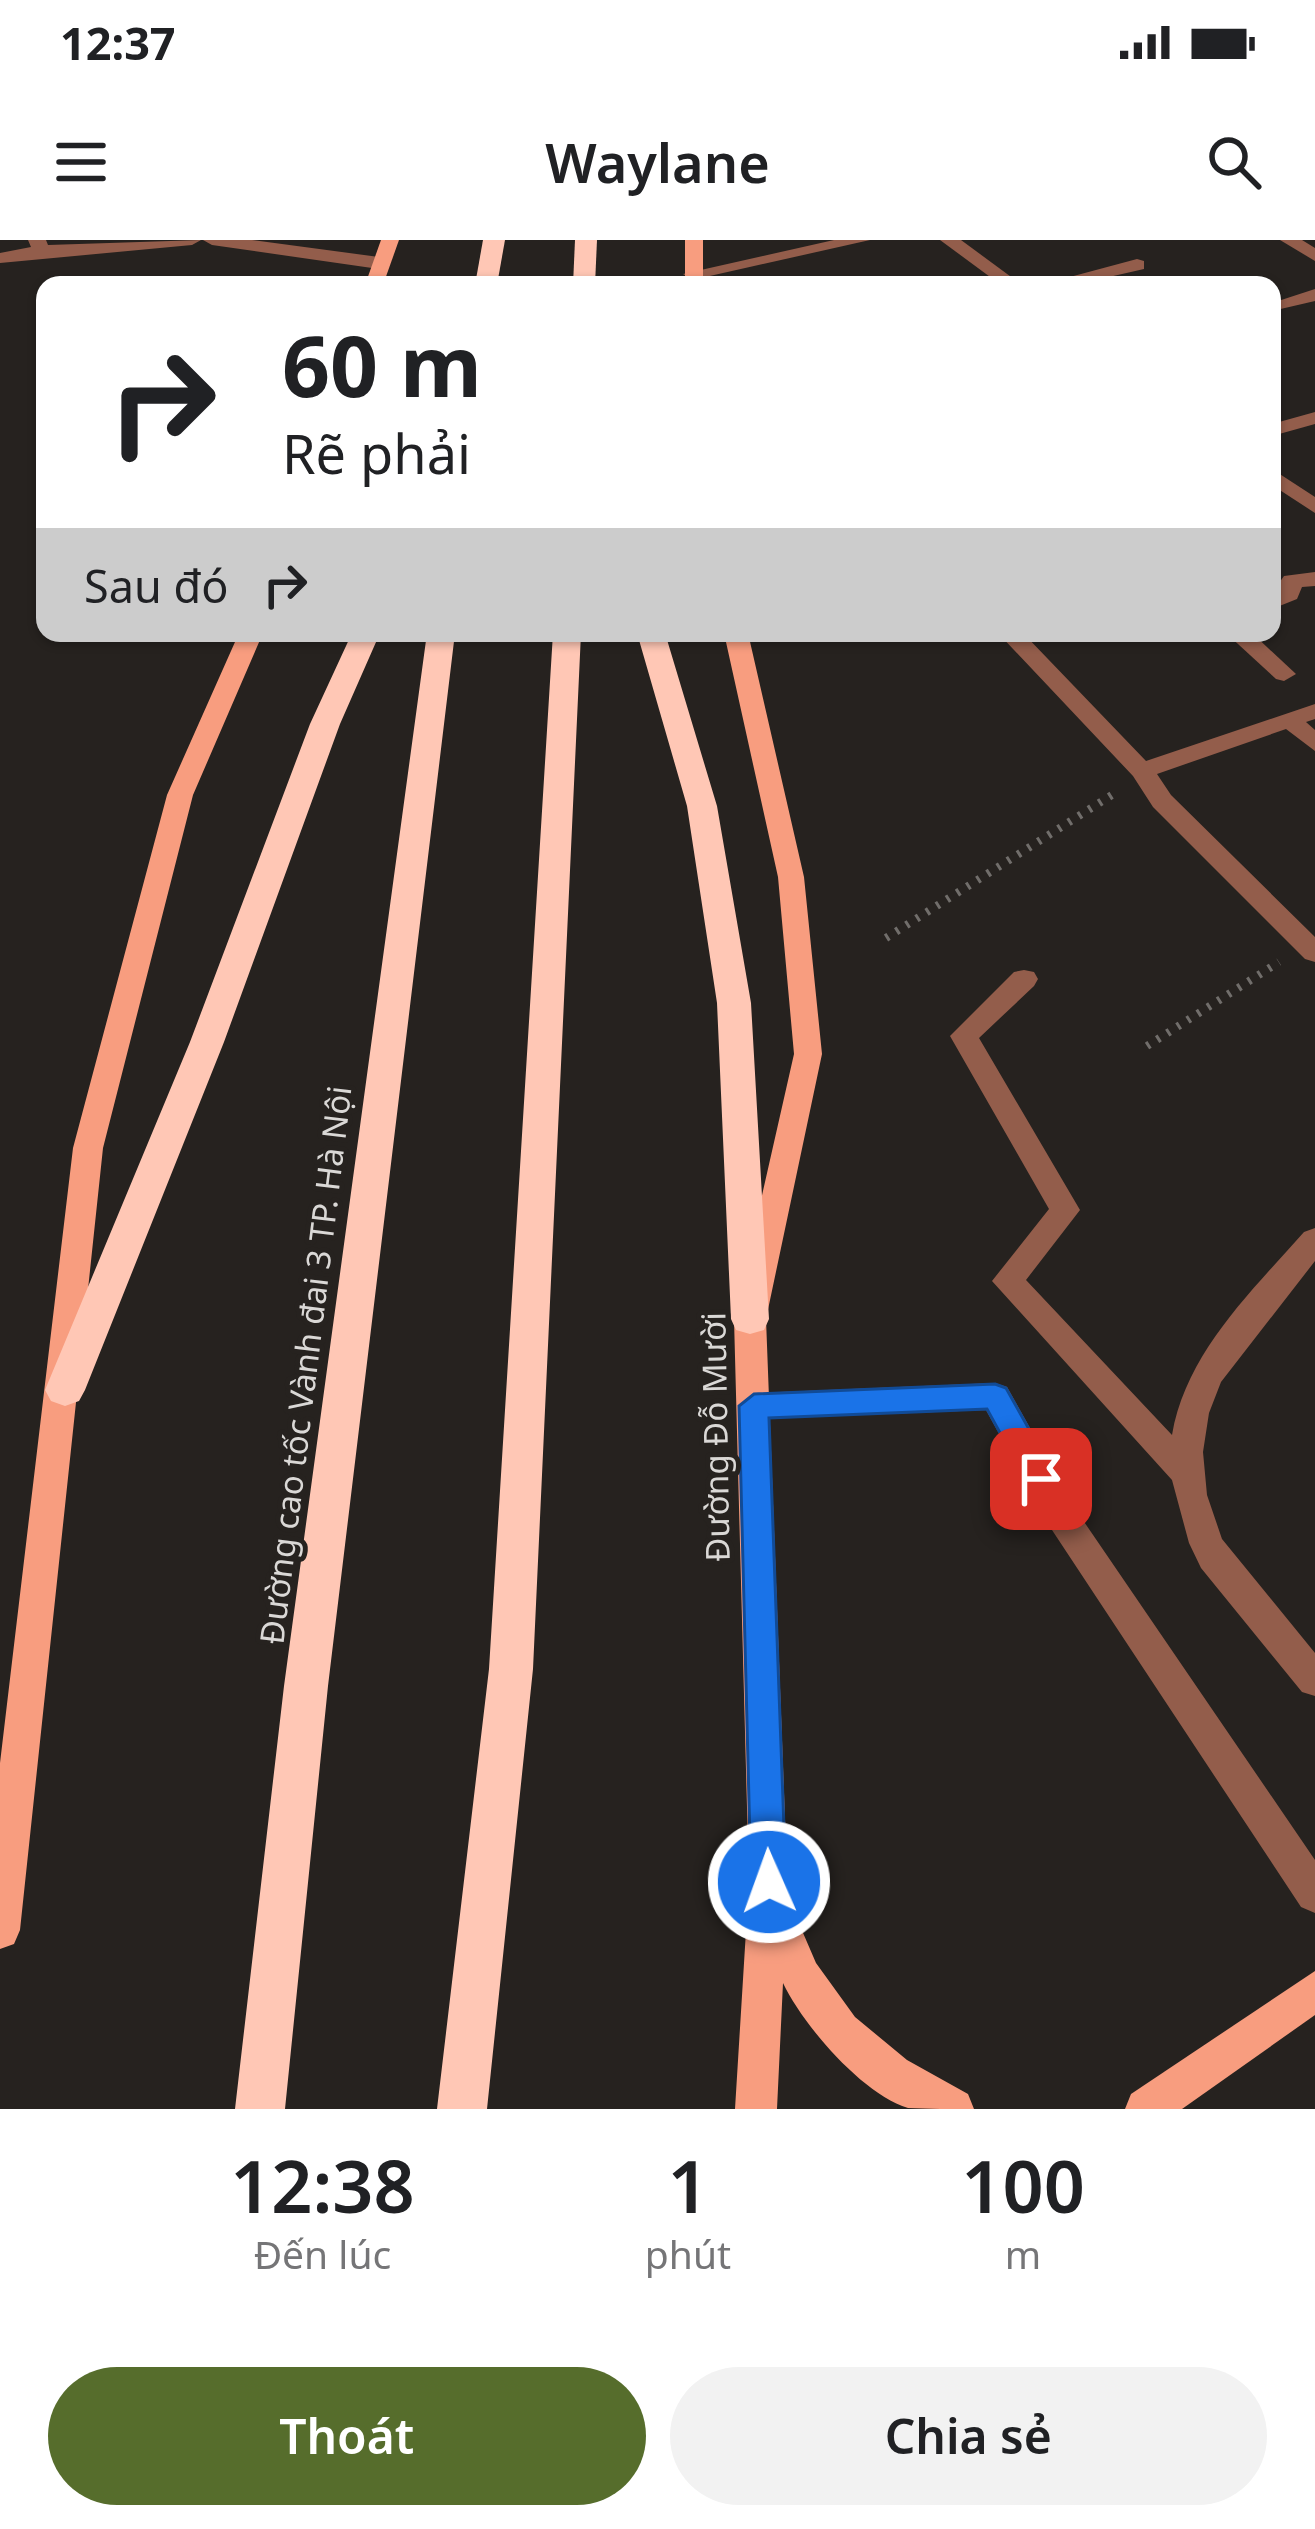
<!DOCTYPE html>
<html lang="vi">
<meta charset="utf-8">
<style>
:root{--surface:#fff;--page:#f2f2f2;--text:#202124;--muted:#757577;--accent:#566d2c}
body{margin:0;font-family:"Noto Sans",sans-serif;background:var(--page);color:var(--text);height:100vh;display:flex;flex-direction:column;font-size:45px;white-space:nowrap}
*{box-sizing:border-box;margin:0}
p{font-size:39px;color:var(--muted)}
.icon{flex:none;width:66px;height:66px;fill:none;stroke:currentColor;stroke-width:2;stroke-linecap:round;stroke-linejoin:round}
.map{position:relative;height:1869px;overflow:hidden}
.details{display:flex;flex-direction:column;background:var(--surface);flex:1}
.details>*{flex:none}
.guide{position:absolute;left:36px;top:36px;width:1245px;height:366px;border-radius:24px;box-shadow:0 3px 9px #0004;background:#fff;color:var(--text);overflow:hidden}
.pin{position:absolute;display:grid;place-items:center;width:102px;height:102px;color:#fff;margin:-51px;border-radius:24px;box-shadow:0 6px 18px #0006}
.me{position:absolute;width:132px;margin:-66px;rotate:358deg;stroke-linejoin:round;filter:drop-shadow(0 0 9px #0008)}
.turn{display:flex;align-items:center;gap:42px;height:252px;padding:0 48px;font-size:54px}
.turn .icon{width:156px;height:156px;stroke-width:2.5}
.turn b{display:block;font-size:84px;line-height:102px}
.then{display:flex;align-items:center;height:114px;padding:0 48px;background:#0003;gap:24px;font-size:45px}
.eta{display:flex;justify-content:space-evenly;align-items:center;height:204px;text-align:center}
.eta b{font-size:72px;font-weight:600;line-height:84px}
.primary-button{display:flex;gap:24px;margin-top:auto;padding:24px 48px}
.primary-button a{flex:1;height:138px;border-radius:72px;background:var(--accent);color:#fff;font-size:48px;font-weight:600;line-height:138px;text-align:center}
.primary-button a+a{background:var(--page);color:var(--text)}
.status{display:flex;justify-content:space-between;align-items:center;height:84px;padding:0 60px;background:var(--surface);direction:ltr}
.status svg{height:33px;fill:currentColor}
header{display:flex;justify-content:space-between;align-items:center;height:156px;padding:0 48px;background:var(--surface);font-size:54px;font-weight:600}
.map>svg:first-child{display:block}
</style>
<div class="status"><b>12:37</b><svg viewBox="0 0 49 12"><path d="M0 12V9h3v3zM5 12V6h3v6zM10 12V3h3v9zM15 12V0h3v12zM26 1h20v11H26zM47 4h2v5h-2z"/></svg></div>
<header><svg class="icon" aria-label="menu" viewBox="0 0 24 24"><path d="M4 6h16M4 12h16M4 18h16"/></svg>Waylane<svg class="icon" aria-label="search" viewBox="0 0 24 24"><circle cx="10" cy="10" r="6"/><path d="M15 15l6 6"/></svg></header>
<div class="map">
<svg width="1315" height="1869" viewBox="0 0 1315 1869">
<rect width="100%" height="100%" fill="#26221f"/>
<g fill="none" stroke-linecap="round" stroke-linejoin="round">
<g stroke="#716e6b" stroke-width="8" stroke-dasharray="3 9" stroke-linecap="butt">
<path d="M886,698l229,-145"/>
<path d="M1147,806l132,-84"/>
</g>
<g fill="#935d4b" fill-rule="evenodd">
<path d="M28,0h18l2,5 153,-5 -9,5 -192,18v-10l31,-6z"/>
<path d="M203,0h49l127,17 9,6 -9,6 -167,-24z"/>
<path d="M834,0h36l-178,40 -9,-6z"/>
<path d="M940,0h21l61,45h-21z"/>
<path d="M1280,0h22l13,8v13z"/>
<path d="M1137,19l7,2v8l-70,16h-34z"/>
<path d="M1315,49v12l-43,10v-8z"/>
<path d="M1315,172v12l-43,12v-12z"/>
<path d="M1272,229l43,28v16l-43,-28z"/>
<path d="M1315,332v14l-13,1 -5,12 -25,10v-16l12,-17z"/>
<path d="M998,393h25l123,128 169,-57v15l-9,3 9,8v21l-29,-22 -129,45 14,21 144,142v25l-10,-3 -152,-152 -20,-31z"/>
<path d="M1226,393h26l44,41 -12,7 -8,-2z"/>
<path d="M1024,730l10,2 4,7 -4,7 -55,52 101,172 -54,70 146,155c14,-82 79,-143 132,-203l11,-4v33l-94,121 -12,31 -6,39 4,43 15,44 93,114v43l-13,-4 -101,-124 -12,-25 -17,-63 -180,-199 57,-72 -99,-173 64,-64z"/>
<path d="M995,1143l12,4 69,123 239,350v53l-14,-6 -249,-377 -66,-120 -232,9 -12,-3 -4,-10 4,-10 12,-3z"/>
</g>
<g fill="#f89d7f" fill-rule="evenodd">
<path d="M381,0h18l-16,45h-18z"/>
<rect x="685" y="0" width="18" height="45"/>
<path d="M239,393h24l-70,162 -90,353 -83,782 -6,14 -14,5v-186l73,-615 94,-353z"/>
<path d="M724,393h24l56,244 18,177 -56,265 22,579 28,65 39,54 52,43 61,34 6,15c-19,0 -48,0 -66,-1 -46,-14 -105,-83 -125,-125l-6,126h-42l14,-227 -15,-563 60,-265 -16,-177z"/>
<path d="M1315,1731v44l-133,94h-57l6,-15z"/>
</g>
<g fill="#ffc7b5" fill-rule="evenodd">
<path d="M483,0h22l-8,45h-22z"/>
<path d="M575,0h22l-2,45h-22z"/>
<path d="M352,393h28l-40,91 -116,318 -139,348 -6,11 -14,5 -14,-5 -6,-11 145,-348 120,-318z"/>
<path d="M427,393h28l-127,1053 -43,423h-50l49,-423z"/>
<path d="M553,393h28l-48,1036 -46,440h-50l52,-440z"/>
<path d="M637,393h28l52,173 34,197 18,316 -5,11 -14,4 -14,-4 -5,-11 -14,-316 -30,-197z"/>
</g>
</g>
<path fill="#1a73e8" stroke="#114b97" stroke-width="3" d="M995,1144l11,4 46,82 4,9 -4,9h-22l-43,-79 -218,9 17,464 -5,12 -12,5 -13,-5 -5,-12 -12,-476 15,-12z"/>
<g text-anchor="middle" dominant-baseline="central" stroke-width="10" stroke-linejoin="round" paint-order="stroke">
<g font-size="33" fill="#dad8d6" stroke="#26221f">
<text transform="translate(305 1125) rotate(-83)">Đường cao tốc Vành đai 3 TP. Hà Nội</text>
<text transform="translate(715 1197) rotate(-91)">Đường Đỗ Mười</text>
</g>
</g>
</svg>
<div class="pin" style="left:1041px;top:1239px;background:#d93025"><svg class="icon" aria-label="arrive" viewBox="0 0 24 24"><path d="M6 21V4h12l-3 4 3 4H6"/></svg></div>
<svg class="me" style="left:769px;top:1642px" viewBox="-20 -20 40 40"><circle r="17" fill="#1a73e8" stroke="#fff" stroke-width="3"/><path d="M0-11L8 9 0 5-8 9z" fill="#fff"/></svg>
<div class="guide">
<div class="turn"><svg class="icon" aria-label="right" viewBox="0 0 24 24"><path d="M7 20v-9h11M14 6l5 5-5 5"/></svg><div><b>60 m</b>Rẽ phải</div></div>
<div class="then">Sau đó<svg class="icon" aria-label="right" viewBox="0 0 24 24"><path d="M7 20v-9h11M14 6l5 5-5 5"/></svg></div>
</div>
</div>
<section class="details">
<div class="eta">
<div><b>12:38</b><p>Đến lúc</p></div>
<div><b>1</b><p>phút</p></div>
<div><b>100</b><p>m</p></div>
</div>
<div class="primary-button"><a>Thoát</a><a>Chia sẻ</a></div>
</section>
